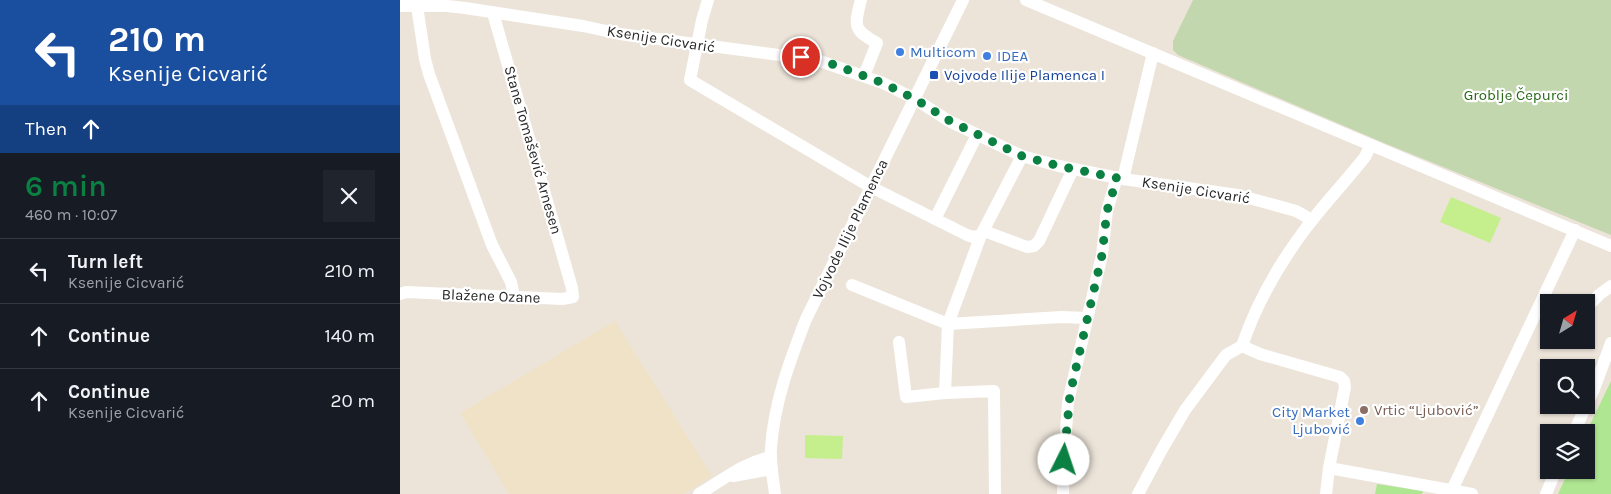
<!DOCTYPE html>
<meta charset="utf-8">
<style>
:root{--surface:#171b24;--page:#20242c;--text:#f1f3f6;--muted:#9ea1a6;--line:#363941;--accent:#0b8043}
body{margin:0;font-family:Karla,sans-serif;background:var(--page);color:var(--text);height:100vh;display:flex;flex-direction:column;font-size:19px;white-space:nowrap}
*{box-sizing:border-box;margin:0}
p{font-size:16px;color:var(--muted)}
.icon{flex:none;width:28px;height:28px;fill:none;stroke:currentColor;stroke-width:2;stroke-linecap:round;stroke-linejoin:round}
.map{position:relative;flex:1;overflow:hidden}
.panel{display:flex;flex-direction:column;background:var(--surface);width:400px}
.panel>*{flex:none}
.top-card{background:#1a4fa0;color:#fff;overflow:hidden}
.needle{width:32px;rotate:37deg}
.tools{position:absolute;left:1140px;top:294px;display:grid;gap:10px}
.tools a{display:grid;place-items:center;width:55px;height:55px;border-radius:0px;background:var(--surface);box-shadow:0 1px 4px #0004;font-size:25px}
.pin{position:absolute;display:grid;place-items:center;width:42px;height:42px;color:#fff;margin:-21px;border:2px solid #fff;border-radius:50%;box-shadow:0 1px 5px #0007}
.me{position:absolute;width:55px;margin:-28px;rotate:4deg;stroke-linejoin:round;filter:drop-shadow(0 0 4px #0008)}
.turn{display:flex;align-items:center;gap:18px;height:105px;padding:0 25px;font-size:22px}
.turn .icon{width:65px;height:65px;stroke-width:2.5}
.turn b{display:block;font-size:35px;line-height:42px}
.then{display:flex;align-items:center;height:48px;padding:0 25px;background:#0003;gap:10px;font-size:19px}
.round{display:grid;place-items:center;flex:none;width:52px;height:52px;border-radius:0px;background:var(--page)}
.head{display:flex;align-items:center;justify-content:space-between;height:85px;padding:0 25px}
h1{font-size:30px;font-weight:600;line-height:38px;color:var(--accent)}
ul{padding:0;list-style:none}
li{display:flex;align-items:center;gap:15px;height:65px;padding:0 25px;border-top:1px solid var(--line)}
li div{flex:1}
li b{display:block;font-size:19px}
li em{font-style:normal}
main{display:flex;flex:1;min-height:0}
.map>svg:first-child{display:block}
</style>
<main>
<section class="panel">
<div class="top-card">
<div class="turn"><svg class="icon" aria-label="left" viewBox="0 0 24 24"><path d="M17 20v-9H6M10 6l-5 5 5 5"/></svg><div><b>210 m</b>Ksenije Cicvarić</div></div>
<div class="then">Then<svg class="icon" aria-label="ahead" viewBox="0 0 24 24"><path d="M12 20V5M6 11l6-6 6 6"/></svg></div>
</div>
<div class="head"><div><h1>6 min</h1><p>460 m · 10:07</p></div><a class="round"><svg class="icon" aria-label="close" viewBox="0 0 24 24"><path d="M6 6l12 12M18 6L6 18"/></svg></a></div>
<ul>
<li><svg class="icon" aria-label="left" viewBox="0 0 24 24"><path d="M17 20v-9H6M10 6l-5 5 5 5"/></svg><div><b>Turn left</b><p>Ksenije Cicvarić</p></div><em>210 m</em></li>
<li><svg class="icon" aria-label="ahead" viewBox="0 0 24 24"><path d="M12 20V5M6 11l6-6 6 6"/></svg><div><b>Continue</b></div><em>140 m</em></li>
<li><svg class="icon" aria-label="ahead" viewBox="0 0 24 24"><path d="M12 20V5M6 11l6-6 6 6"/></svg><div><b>Continue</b><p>Ksenije Cicvarić</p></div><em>20 m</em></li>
</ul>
</section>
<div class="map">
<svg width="1211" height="494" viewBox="0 0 1211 494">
<rect width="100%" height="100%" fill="#ece4d9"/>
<path fill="#efe2c7" d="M215,321l97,155 -28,18h-175l-49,-81z"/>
<g fill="#afe692">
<path d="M1211,381v113h-53l11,-24h17v-37z"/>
<path d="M977,484l46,7 -1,3h-47z"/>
</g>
<path fill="#c3d7af" d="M793,0h418v235l-227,-92 -206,-88 -5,-5v-9z"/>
<g fill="#c5ee8d">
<path d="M1051,197l50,21 -11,25 -50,-21z"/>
<path d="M405,435l38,1 -1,23 -37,-1z"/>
</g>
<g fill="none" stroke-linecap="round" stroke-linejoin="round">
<g stroke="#fff" stroke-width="12">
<path d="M308,0l-6,20 -12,60 181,107 96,48 6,2 8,-2"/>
<path d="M461,0c-7,26 -8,30 16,43l-13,33"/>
<path d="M626,0l585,246"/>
<path d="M0,6h47l18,2 118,18 37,8 197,26 66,23 32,16 34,22 73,35 37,10 64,13 115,16 58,16 16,9"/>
<path d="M17,6l8,53 4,15 63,171 19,37 3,14"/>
<path d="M723,179l30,-126"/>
<path d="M535,219l42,-84"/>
<path d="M584,231l43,16 7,-1 5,-5 34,-72"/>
<path d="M452,285l96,39 113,-7 26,1"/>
<path d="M0,294l6,-2 156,7 11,-2 -1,-9 -79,-275"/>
<path d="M1186,308l14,-14 11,-8"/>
<path d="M499,342l7,55 39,-4 49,-2 1,103"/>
<path d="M842,346l18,8 80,23 4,4 1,6 -16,81 -3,26"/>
<path d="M545,393l3,-69 33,-89 41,-79"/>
<path d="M1174,432l20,-43 17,-46"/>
<path d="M929,468l143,26"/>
<path d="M333,476l39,-7"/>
<path d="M1052,490l123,-260"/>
<path d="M299,494c24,-14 45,-32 72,-37"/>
<path d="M375,494c-2,-15 -5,-31 -4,-46 3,-45 19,-88 35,-129l157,-319"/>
<path d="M663,494l1,-34 4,-58 34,-147 5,-44 10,-34"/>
<path d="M738,494l23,-43 24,-41 41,-55 16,-9c14,-42 37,-82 64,-118 18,-24 40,-47 59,-71l6,-12"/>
<path d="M1146,494l10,-24"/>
</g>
</g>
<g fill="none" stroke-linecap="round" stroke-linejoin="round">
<path stroke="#0b8043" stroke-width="9" stroke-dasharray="0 16.2" d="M401,57l31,7 51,19 32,16 35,22 72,35 37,10 58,12 -10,33 -5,44 -32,139 -6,66"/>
</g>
<g fill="#3f7fe0" stroke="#fff" stroke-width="2">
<circle cx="500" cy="52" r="5"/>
<circle cx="587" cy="56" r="5"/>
<circle cx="960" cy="421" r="5"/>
</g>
<rect fill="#1a4fb4" stroke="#fff" stroke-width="2" x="529" y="70" width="10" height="10" rx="2.5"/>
<circle fill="#8d6e63" stroke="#fff" stroke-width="2" cx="964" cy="410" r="5"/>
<g text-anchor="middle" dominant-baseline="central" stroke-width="4.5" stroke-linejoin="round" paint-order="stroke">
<g font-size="15" fill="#282828" stroke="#fff">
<text transform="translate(261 39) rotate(9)">Ksenije Cicvarić</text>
<text transform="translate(133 150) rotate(74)">Stane Tomašević Arnesen</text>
<text transform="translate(796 190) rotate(9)">Ksenije Cicvarić</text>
<text transform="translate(450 229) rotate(-64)">Vojvode Ilije Plamenca</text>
<text transform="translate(91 296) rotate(2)">Blažene Ozane</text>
</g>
<g font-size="15" fill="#366cbe" stroke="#fff" text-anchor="start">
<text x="510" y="52">Multicom</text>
<text x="597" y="56">IDEA</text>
<text x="950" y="412" text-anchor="end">City Market<tspan x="950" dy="17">Ljubović</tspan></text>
</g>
<g font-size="15" fill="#164399" stroke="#fff" text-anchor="start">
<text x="544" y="75">Vojvode Ilije Plamenca I</text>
</g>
<g font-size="15" fill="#276816" stroke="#fff">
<text x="1116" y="95">Groblje Čepurci</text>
</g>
<g font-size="15" fill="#785e54" stroke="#fff" text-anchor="start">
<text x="974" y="410">Vrtic “Ljubović”</text>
</g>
</g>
</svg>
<div class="tools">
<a><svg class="needle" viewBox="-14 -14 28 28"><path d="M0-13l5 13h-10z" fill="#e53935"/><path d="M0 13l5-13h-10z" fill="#9ea1a6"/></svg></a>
<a><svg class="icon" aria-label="search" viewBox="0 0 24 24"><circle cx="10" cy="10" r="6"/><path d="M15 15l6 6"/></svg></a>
<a><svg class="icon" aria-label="layers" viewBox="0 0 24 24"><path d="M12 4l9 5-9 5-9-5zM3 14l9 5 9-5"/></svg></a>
</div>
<div class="pin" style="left:401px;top:57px;background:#d93025"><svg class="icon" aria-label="arrive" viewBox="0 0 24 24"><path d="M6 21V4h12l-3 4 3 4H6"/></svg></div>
<svg class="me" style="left:664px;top:460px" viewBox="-20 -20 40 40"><circle r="19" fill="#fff"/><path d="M0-13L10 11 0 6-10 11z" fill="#0b8043"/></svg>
</div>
</main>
